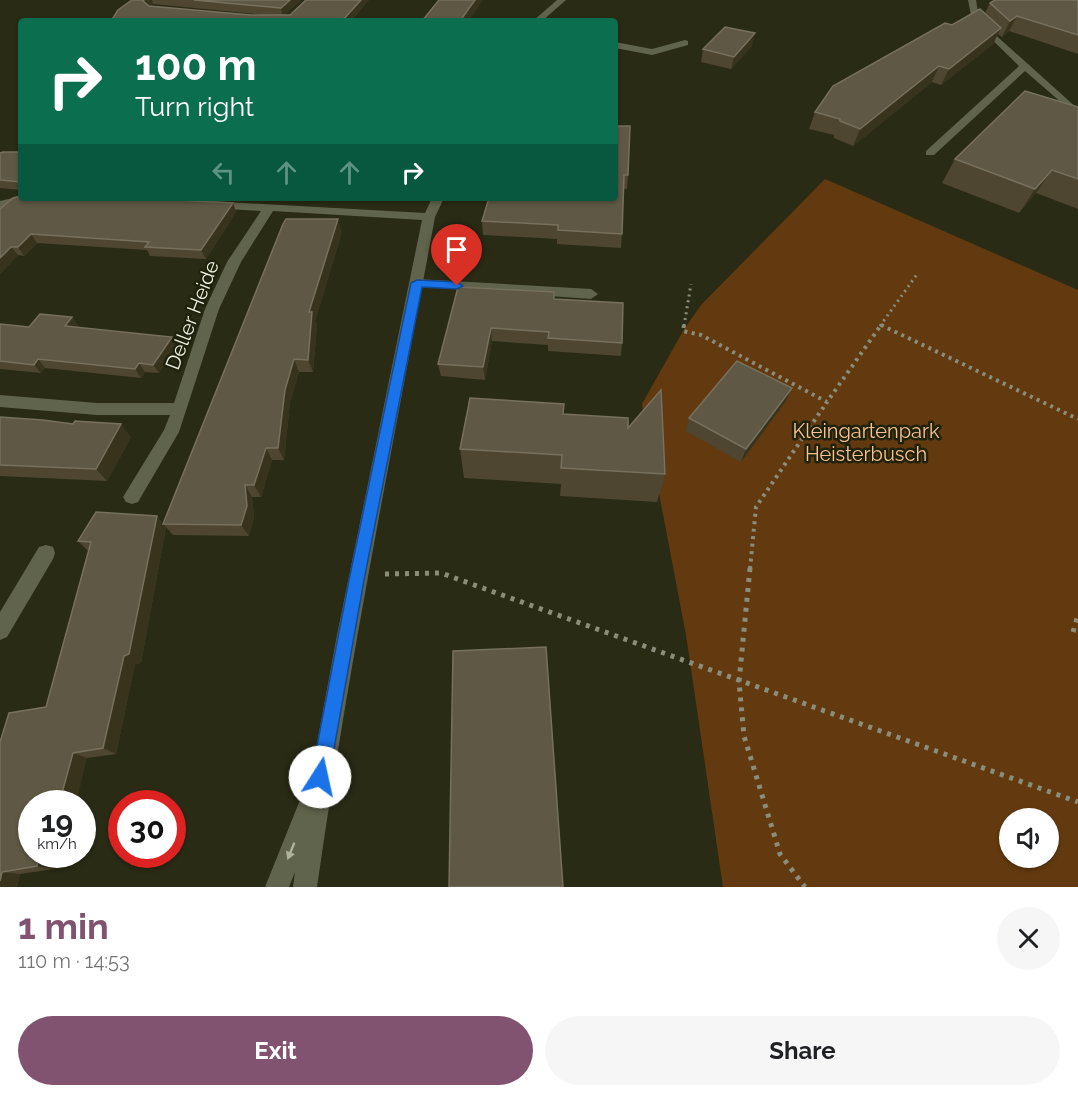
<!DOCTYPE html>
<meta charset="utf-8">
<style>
:root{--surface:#fff;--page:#f6f6f6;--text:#202124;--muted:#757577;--accent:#815370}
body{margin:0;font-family:Raleway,sans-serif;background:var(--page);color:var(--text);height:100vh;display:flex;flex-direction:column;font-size:22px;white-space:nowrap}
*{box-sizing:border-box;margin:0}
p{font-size:20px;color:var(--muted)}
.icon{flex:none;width:33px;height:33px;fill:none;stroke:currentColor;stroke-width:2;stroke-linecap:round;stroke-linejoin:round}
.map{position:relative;height:887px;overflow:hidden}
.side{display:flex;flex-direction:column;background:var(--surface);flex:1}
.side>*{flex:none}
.hud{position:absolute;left:18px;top:18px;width:600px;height:183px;border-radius:6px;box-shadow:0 2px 4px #0004;background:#0b6e4f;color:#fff;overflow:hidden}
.tools{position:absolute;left:999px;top:808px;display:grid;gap:12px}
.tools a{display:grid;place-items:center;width:60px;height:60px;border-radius:50%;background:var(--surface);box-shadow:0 2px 4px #0004;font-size:30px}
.speed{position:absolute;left:18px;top:790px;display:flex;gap:12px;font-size:30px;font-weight:700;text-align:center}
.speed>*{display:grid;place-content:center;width:78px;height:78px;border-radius:50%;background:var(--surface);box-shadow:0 2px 4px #0004;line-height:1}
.speed small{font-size:15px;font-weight:400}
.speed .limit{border:9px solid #d22;background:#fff;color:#111}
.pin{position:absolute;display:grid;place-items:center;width:51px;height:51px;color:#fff;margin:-62px -26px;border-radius:50% 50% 50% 0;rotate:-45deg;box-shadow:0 0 6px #0007}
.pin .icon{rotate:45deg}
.me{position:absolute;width:66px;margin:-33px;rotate:10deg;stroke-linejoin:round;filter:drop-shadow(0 0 4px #0008)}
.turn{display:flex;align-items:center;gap:21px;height:126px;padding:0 18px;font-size:27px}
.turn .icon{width:78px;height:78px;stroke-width:2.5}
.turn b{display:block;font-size:42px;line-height:51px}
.lanes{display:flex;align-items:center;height:57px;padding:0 18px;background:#0003;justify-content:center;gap:30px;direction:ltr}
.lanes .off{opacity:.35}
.round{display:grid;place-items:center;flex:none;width:63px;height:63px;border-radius:32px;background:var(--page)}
.headline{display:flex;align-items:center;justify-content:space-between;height:102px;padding:0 18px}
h1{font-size:36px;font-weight:700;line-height:45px;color:var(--accent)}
.button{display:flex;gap:12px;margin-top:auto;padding:12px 18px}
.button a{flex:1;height:69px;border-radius:36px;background:var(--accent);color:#fff;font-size:24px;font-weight:700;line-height:69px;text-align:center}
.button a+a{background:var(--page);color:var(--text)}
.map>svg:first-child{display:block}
</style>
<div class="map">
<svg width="1078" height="887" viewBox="0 0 1078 887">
<rect width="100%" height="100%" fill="#292b15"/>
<path fill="#633a0f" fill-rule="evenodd" d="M825,179l253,111v597h-355l-37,-252 -44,-231 41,-73 18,-26zM1010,819h38v39h-38z"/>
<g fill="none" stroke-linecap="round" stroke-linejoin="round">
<g stroke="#8b8d7b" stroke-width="3" stroke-dasharray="2 4" stroke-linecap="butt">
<path d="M881,325l3,1"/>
<path d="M684,326l7,-42"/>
<path d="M880,326l38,-53"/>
</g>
<g stroke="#8b8d7b" stroke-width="4" stroke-dasharray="3 4.5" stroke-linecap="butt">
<path d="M684,325l-1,6 18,4 126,67 54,-77"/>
<path d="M881,325l197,94"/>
<path d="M750,569l6,-62 71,-105"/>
</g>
<g stroke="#8b8d7b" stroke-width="5" stroke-dasharray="4 6" stroke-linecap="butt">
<path d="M750,568l-11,114 5,54 36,118 25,33"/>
<path d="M385,574l56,-1 637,229"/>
<path d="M1073,632l5,-17"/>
</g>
<g fill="#61644c" fill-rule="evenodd">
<path d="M685,40l3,1v4l-36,10 -37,-7v-6l37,7z"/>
<path d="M417,279l174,10 7,5 -7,5 -179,-13 -2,-3 2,-3z"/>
</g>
<g fill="#61644c" fill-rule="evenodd">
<path d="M557,0h9l-24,21h-9z"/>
<path d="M968,0h8l3,18 11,12 88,79v8l-53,-46 -91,84h-8v-4l93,-85 -47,-46z"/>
<path d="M21,196v2h13l-2,3 -32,8v-8z"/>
<path d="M432,198h12l-9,19c-41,223 -86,445 -118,670h-24l2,-15 -6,15h-24l37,-92 6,-3 29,-157 85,-415 -149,-9 -32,51 -22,47 -40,123 -41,70 -6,2 -6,-2 -3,-5 41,-67 6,-15h-73l-97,-8v-12l97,8h77l31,-94 22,-47 34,-51 -49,-3 -4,-1v-6l217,12z"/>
<path d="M46,545l7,2 2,6 -2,6 -46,78 -7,3v-28l39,-65z"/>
</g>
</g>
<g fill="#4e4630" fill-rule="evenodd">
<path d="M132,0h169l-16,15h5l79,-15 -18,21h-240zM153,4l113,11h-15l-101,-9z"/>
<path d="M1078,0v54l-69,-23 -7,6 -4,-3 -5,10 -52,41 -9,-3 -79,64 -19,-8v-3l-25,-6 6,-17 170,-99 5,-10z"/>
<path d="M752,46l-21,23 -30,-7 2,-13z"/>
<path d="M1078,107v102l-42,-16 -17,20 -77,-30 13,-24z"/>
<path d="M615,126l13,49 -1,14h-3l-2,45 -1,14 -64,-4v-5l-74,-4 -1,-14z"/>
<path d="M21,152v38l-21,-2v-35z"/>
<path d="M203,198h42l-2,2z"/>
<path d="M233,203l3,9 -30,47 -56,-3 -3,-6 -110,-7 -13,13 -6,-1 -18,19v-65z"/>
<path d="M342,232l-27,89 2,4 -4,47h-14l-9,30 -6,58h-12l-11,37h-9l2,20 -5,19 -76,-1 -7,-8 -25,136 -6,1 -19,90 -29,4 -55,46v51h25l-3,14 -34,5 -3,13h-17l46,-180 42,-156 -10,-10 86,-18z"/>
<path d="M458,287l96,5v7l68,44 -1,13 -73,-5v-6l-56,-4 -7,39 -44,-4 -3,-12z"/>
<path d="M72,317l6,9 -1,1 100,18 -18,28 -14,-1 -4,6 -96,-10 -4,5 -41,-4v-45l29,3z"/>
<path d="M786,401l-45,61 -55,-31 3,-13z"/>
<path d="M564,414l64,14 37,46 -8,28 -97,-6 1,-12 -97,-6 -4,-29z"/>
<path d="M0,417l131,20 -24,44 -107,-5z"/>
</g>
<g fill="#38331d">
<path d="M144,0h8l1,4 -6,5 -4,-8z"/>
<path d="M290,0h11l-18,17 -2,-9z"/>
<path d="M361,0h8l-18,21h-9z"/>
<path d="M475,0h8l-14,21h-9z"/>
<path d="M1017,16l-8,15 -7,6 8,-16z"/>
<path d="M1001,28l-8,16 -52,41 8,-16z"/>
<path d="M755,33l-3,13 -21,23 3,-12z"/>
<path d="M939,66l-7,16 -79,64 7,-17z"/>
<path d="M1052,170l-16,23 -17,20 16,-24z"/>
<path d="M233,203l3,9 -30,47 -5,-9z"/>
<path d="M338,219l4,13 -27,89 2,4 -4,47 -5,-12 1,-48z"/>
<path d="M31,234l6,9 -13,13 -6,-9z"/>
<path d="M11,247l7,8 -18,19v-16z"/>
<path d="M72,317l6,9 -6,8 -7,-8z"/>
<path d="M491,328l1,13 -7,39 -2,-13z"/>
<path d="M172,337l5,8 -18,28 -6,-8z"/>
<path d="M38,359l7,9 -4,5 -7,-8z"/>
<path d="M294,359l5,13 -9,30 -6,58 -6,-12 7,-58z"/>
<path d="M139,363l6,9 -4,6 -6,-9z"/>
<path d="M792,388l-6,13 -45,61 5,-13z"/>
<path d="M121,424l10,13 -24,44 -11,-12z"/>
<path d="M266,448l6,12 -11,37 -7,-12z"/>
<path d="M245,485l7,12 2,20 -5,19 -8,-11z"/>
<path d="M157,516l9,11 -25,136 -6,1 -19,90 -13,-6 21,-92z"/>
<path d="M73,753l14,5 -11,46h-17z"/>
<path d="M40,855h17l-3,14 -17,-3z"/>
<path d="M2,872l18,2 -3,13h-17v-6z"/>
</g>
<g fill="#5f5844" stroke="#76705d" stroke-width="1.5">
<path d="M132,0h12l-1,1 6,5 102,9h39l16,-15h55l-19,21h-231l7,-11z"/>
<path d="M194,0h96l-9,8z"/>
<path d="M439,0h36l-15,21h-38z"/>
<path d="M995,0h83v35l-61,-19 -7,5 -20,-18z"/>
<path d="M980,9l21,19 -52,41 -10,-3 -79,63 -20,-8v-2l-25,-7 18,-26 112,-63 7,2z"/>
<path d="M725,27l30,6 -21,24 -31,-8z"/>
<path d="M1025,91l53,16v72l-26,-9 -17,19 -80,-30z"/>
<path d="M615,126h15l-2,49h-4l-2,59 -64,-4v-5l-76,-4 7,-23h126z"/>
<path d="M3,152h18v30l-21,-2v-27z"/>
<path d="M21,196v2h118l94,5 -32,47 -56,-3 4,-5 -118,-8 -13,13h-7l-11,11v-49l13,-11z"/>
<path d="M286,219h52l-29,93h3l-4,48 -14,-1 -9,31 -7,58h-12l-12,37h-9l2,21 -6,19 -78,-1 120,-300z"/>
<path d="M458,287l96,5v7l69,4 -1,40 -74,-5 1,-6 -58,-4 -8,39 -45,-3z"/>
<path d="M40,314l32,3 -7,9 107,11 -19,28 -14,-2 -4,6 -97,-10 -4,6 -34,-4v-37l29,3z"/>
<path d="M737,361l55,27 -46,61 -57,-31z"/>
<path d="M661,390l4,84 -104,-6 1,-13 -102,-6 10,-51 94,6 -1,10 65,4v10z"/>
<path d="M0,417l43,3 30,4 2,-3 46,3 -25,45 -96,-4z"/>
<path d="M96,512l61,4 -28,138 -5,2 -21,92 -30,5 -14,51h-27v51h8l-3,11 -35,6 -2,9v-139l9,-29 37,-6 45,-165 -13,-1z"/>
<path d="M546,647l17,240h-114l4,-236z"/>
</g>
<defs><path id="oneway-solid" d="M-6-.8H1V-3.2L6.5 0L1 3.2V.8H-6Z" transform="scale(1.5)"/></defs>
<use fill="#afb29f" href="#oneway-solid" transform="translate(291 851) rotate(112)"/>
<path fill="#1a73e8" stroke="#114b97" stroke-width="1.5" d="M417,280l40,2 6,4 -6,3 -35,-2 -57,288 -36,202 -2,7 -7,3 -7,-3 -2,-7 39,-202 61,-292z"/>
<g text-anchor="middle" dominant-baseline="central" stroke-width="5" stroke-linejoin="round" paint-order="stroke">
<g font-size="20" fill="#eff1e3" stroke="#1f220c">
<text transform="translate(192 315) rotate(-69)">Deller Heide</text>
</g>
<g font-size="20" fill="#fcc08c" stroke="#1f220c">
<text x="866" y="431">Kleingartenpark<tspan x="866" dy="23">Heisterbusch</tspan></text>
</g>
</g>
</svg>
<div class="tools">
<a><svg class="icon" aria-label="sound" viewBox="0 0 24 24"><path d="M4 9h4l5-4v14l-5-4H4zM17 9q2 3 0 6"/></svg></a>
</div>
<div class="speed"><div>19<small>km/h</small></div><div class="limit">30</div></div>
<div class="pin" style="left:457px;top:286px;background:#d93025"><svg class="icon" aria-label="arrive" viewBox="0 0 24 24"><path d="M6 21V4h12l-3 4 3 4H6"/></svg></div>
<svg class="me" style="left:320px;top:777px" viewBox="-20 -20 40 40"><circle r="19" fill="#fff"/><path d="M0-13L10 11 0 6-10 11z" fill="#1a73e8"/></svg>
<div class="hud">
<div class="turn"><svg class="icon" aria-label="right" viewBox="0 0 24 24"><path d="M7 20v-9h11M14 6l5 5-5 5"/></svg><div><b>100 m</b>Turn right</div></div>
<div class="lanes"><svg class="icon off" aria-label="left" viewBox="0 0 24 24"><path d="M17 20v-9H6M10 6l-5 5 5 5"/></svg><svg class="icon off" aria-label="ahead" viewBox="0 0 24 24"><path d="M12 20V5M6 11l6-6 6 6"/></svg><svg class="icon off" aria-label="ahead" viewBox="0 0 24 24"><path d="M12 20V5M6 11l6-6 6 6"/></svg><svg class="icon" aria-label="right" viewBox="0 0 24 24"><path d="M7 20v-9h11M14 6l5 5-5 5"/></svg></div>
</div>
</div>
<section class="side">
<div class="headline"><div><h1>1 min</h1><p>110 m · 14:53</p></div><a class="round"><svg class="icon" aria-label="close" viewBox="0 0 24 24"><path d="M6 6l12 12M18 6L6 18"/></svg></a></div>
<div class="button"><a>Exit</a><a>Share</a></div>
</section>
